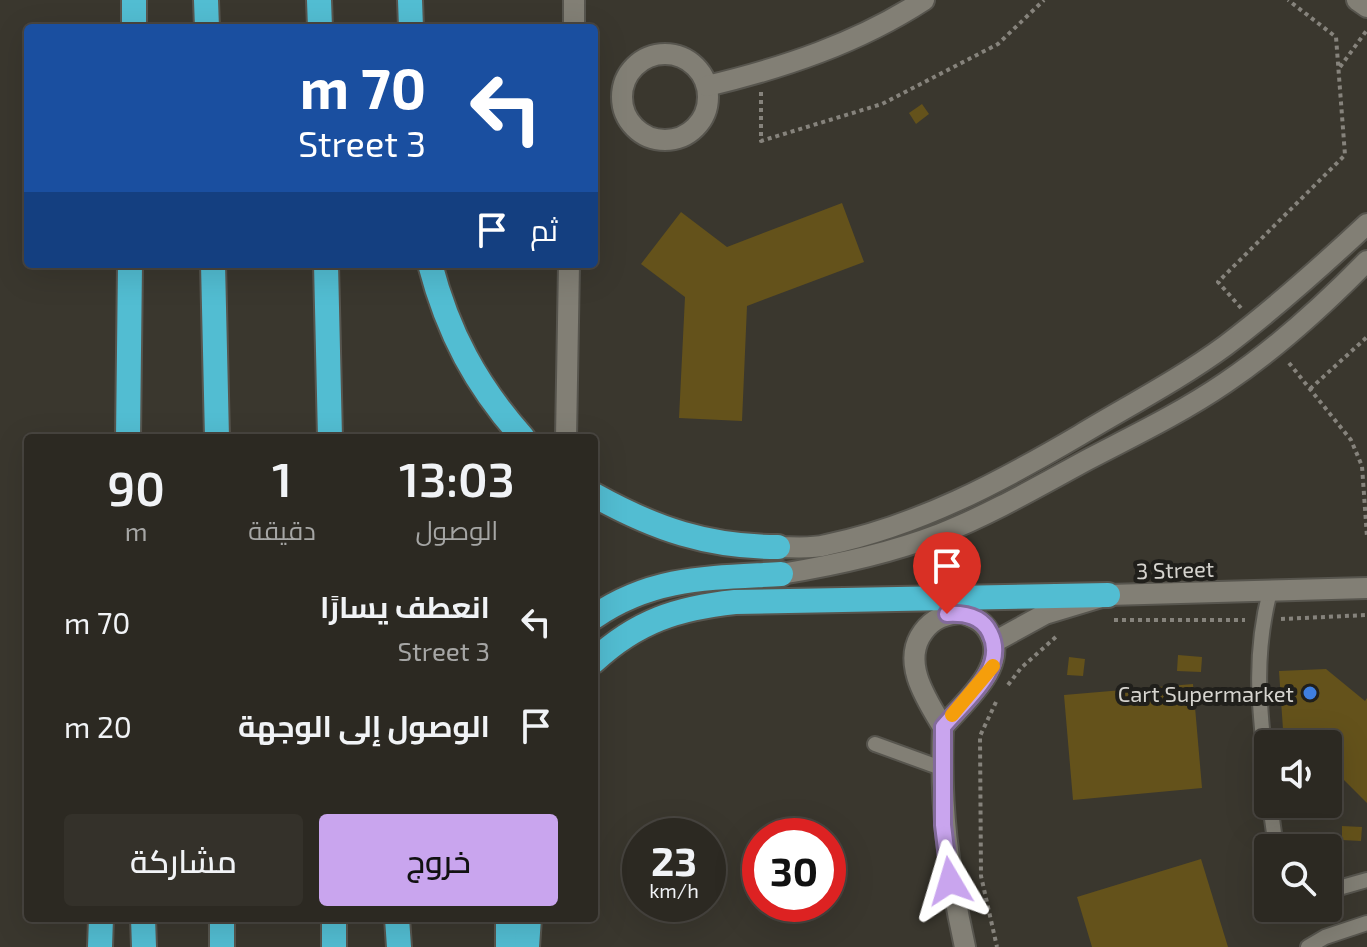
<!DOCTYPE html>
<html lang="ar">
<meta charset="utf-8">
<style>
:root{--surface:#2c2922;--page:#34312a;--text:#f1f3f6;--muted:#a6a6a5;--line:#484540;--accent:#c9a5ee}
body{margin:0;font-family:"Exo 2",Cairo,sans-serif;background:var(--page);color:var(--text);direction:rtl;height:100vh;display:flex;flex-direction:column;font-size:30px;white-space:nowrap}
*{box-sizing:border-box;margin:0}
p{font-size:26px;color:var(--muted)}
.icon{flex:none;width:44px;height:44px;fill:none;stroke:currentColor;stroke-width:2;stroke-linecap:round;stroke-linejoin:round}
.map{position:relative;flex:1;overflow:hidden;direction:ltr}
.details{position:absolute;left:24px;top:434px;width:574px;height:488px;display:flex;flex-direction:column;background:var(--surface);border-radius:8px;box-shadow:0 8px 32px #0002,0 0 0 2px var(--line);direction:rtl}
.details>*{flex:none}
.hud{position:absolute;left:24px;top:24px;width:574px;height:244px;border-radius:8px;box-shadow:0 8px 32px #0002,0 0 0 2px var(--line);direction:rtl;background:#1a4fa0;color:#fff;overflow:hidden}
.controls{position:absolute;left:1254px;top:730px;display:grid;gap:16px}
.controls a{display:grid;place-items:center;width:88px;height:88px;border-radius:8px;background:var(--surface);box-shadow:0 8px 32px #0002,0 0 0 2px var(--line);font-size:40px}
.speed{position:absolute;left:622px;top:818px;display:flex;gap:16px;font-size:40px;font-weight:700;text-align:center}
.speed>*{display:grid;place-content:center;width:104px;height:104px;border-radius:50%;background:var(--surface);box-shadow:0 8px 32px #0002,0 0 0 2px var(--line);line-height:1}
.speed small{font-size:20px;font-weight:400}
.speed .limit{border:12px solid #d22;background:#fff;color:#111}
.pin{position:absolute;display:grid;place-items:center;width:68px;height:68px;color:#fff;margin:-82px -34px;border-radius:50% 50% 50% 0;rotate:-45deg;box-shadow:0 0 8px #0007}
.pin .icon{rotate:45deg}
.me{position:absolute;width:88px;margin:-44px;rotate:353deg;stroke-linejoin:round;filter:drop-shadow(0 0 6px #0008)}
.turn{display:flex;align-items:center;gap:28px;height:168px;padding:0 40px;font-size:36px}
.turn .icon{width:104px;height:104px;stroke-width:2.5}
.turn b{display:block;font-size:56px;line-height:68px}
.then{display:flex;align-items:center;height:76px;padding:0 40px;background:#0003;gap:16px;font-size:30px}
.eta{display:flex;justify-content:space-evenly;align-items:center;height:136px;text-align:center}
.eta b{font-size:48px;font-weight:600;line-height:56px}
.button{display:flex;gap:16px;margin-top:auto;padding:16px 40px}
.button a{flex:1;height:92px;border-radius:8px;background:var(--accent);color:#111;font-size:32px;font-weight:600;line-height:92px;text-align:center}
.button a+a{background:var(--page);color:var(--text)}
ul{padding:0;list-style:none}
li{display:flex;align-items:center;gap:24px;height:104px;padding:0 40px}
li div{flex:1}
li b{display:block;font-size:30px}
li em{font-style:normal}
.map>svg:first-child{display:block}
</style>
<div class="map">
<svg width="1367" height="947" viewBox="0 0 1367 947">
<rect width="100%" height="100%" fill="#3a372e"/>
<g fill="#64521b">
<path d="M922,104l7,10 -13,10 -7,-11z"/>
<path d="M842,203l22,59 -117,44 -5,115 -63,-3 6,-121 -44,-33 40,-52 46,35z"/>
<path d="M1178,655l24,2 -1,15 -24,-1z"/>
<path d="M1069,657l16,2 -2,17 -16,-1z"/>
<path d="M1326,669l39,32 2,-3v105l-39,-39v-20h-44l-5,-73z"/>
<path d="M1193,684l9,104 -129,12 -9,-105z"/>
<path d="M1342,826l20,1 -1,14 -19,-1z"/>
<path d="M1201,859l27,88h-136l-15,-50z"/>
</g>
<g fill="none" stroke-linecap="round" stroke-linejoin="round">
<g stroke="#57554e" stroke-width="18">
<g id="service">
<path d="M875,744l66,24"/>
<path d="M1268,785c-8,-71 -16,-124 2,-194"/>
<path d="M1270,804l6,44"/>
<path d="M1328,891l39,-11"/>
<path d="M1308,947l17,-10 42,-14"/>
</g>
</g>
<g stroke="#57554e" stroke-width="24">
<g id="minor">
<path d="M1357,0l10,7"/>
<path d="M574,28v-28"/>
<circle cx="665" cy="97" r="43"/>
<path d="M707,86c76,-18 151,-43 217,-86"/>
<path d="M566,438l3,-174"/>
<path d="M778,547c15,0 33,2 48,-2 92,-19 174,-63 254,-110 48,-29 100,-56 145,-89 50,-38 96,-79 142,-122"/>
<path d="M781,574c55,-9 107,-20 159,-40 51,-20 99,-48 147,-74 46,-24 94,-47 138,-77 52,-35 98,-77 142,-122"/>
<path d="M962,613c14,5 23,9 29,23 16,32 -29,68 -48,91 -17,-28 -42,-65 -20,-95 10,-14 23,-18 39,-19z"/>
<path d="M994,642l51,-28 63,-19 259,-7"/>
<path d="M943,727c-3,79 5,143 22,220"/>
</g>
</g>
<g stroke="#57554e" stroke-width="28">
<g id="motorway">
<path d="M206,0l1,28"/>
<path d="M319,0l1,28"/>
<path d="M410,0l1,28"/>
<path d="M134,28v-28"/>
<path d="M213,264l4,174"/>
<path d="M326,264l4,174"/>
<path d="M430,264c18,69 46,121 93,174"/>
<path d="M128,438l2,-174"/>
<path d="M594,495c61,34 114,52 184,52"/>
<path d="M594,617c59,-41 118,-39 187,-43"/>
<path d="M594,661c43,-40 84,-53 141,-59l373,-7"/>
<path d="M143,918l1,29"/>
<path d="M222,918v29"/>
<path d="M334,918v29"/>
<path d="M397,918l2,29"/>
<path d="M100,947l1,-29"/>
<path d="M508,947v-29"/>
<path d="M527,947l2,-29"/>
</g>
</g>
<g stroke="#86837c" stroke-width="4" stroke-dasharray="4 4" stroke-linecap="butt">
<path d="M1340,67l27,-37"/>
<path d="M761,92v49l121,-37 116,-60 46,-44"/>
<path d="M1241,308l-23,-26 127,-127 -9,-118 -48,-37"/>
<path d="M1289,363l62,77 11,26 5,71"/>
<path d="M1310,389l57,-52"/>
<path d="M1281,619l86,-4"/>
<path d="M1114,620h131"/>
<path d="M1008,685l13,-17 37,-33"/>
<path d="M996,702l-16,34 1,140 16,71"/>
</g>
<use href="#service" stroke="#827f75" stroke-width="14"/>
<use href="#minor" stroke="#827f75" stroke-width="20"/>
<use href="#motorway" stroke="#52bdd2" stroke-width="24"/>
</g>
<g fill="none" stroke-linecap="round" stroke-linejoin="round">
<g stroke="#836b9b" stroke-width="20">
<path id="route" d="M947,614c18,-1 35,2 43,19 18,36 -26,68 -47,94v98l7,56"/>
</g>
<use href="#route" stroke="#c9a5ee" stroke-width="14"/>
<path stroke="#f59e0b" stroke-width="14" d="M952,715l41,-49"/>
</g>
<circle fill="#3f7fe0" stroke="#201f1b" stroke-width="3" cx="1310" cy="693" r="8"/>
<g text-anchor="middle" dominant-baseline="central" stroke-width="8" stroke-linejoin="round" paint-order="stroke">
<g font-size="22" fill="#d6d4cf" stroke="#201f1b">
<text transform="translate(1175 569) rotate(-2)">3 Street</text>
</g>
<g font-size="22" fill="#d6d4cf" stroke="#201f1b" text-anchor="end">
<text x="1294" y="693">Cart Supermarket</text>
</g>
</g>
</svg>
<div class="controls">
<a><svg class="icon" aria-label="sound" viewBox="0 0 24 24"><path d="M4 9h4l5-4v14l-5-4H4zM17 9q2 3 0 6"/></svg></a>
<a><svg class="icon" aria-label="search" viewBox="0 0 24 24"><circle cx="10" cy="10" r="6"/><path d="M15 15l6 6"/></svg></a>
</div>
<div class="speed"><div>23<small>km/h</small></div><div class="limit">30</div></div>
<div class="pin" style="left:947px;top:614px;background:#d93025"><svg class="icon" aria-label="arrive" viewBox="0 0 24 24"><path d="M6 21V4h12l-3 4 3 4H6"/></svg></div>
<svg class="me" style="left:950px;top:881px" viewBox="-20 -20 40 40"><path d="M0-17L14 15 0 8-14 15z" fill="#c9a5ee" stroke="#fff" stroke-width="4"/></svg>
<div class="hud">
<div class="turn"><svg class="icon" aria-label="left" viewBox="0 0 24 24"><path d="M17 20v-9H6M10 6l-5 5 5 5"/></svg><div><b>70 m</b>3 Street</div></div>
<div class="then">ثم<svg class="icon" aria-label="arrive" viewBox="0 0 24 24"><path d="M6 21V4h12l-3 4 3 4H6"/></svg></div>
</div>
<section class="details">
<div class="eta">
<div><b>13:03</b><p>الوصول</p></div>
<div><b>1</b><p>دقيقة</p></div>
<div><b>90</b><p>m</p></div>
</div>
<ul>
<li><svg class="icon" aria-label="left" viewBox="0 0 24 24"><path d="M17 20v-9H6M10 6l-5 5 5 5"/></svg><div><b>انعطف يسارًا</b><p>3 Street</p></div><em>70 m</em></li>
<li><svg class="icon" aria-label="arrive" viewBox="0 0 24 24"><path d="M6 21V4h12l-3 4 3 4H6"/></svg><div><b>الوصول إلى الوجهة</b></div><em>20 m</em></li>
</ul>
<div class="button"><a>خروج</a><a>مشاركة</a></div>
</section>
</div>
